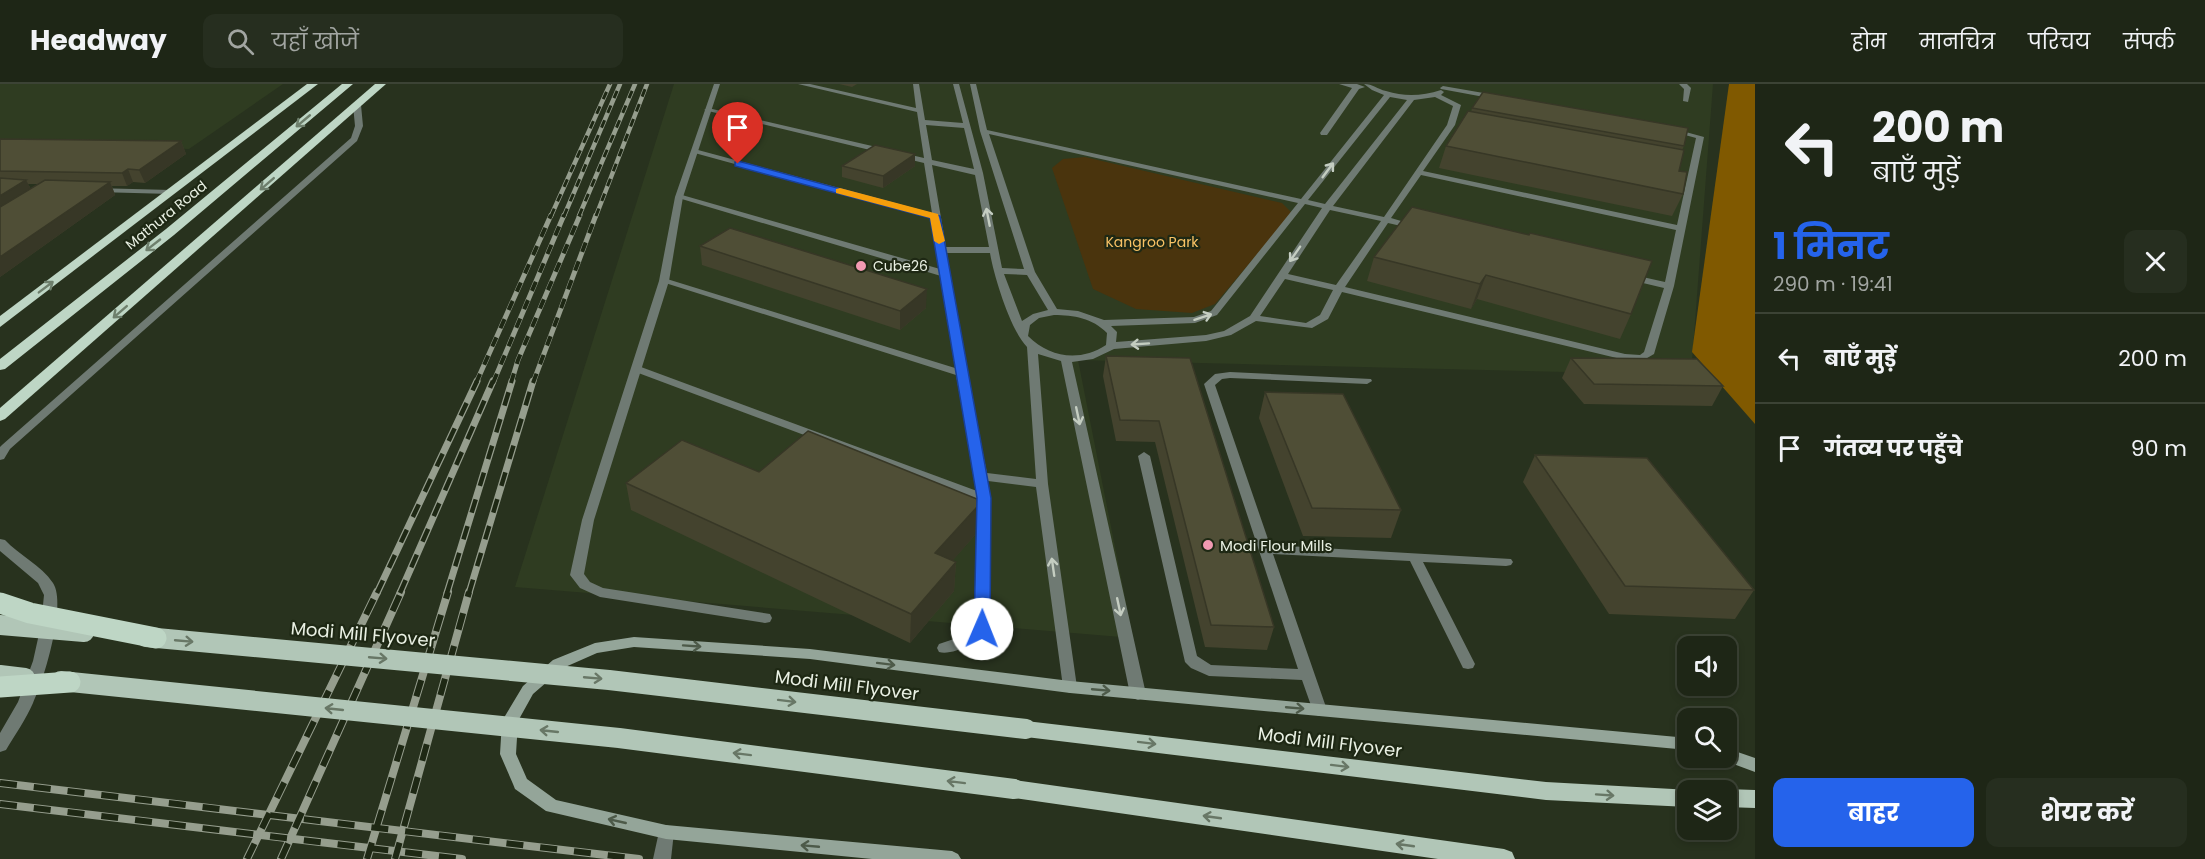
<!DOCTYPE html>
<html lang="hi">
<meta charset="utf-8">
<style>
:root{--surface:#1e2616;--page:#262e1f;--text:#f1f3f6;--muted:#a1a5a1;--line:#3c4335;--accent:#2563eb}
body{margin:0;font-family:Poppins,"Noto Sans Devanagari",sans-serif;background:var(--page);color:var(--text);height:100vh;display:flex;flex-direction:column;font-size:22px;white-space:nowrap}
*{box-sizing:border-box;margin:0}
p{font-size:20px;color:var(--muted)}
.icon{flex:none;width:33px;height:33px;fill:none;stroke:currentColor;stroke-width:2;stroke-linecap:round;stroke-linejoin:round}
.map{position:relative;flex:1;overflow:hidden}
.drawer{display:flex;flex-direction:column;background:var(--surface);width:450px}
.drawer>*{flex:none}
.hud{background:#1e2616;color:var(--text);overflow:hidden}
.fabs{position:absolute;left:1677px;top:552px;display:grid;gap:12px}
.fabs a{display:grid;place-items:center;width:60px;height:60px;border-radius:12px;background:var(--surface);box-shadow:0 3px 9px #0003,0 0 0 2px var(--line);font-size:30px}
.pin{position:absolute;display:grid;place-items:center;width:51px;height:51px;color:#fff;margin:-62px -26px;border-radius:50% 50% 50% 0;rotate:-45deg;box-shadow:0 0 6px #0007}
.pin .icon{rotate:45deg}
.me{position:absolute;width:66px;margin:-33px;rotate:1deg;stroke-linejoin:round;filter:drop-shadow(0 0 4px #0008)}
.turn{display:flex;align-items:center;gap:21px;height:126px;padding:0 18px;font-size:27px}
.turn .icon{width:78px;height:78px;stroke-width:2.5}
.turn b{display:block;font-size:42px;line-height:51px}
.round{display:grid;place-items:center;flex:none;width:63px;height:63px;border-radius:12px;background:var(--page)}
.head{display:flex;align-items:center;justify-content:space-between;height:102px;padding:0 18px}
h1{font-size:36px;font-weight:700;line-height:45px;color:var(--accent)}
.cta{display:flex;gap:12px;margin-top:auto;padding:12px 18px}
.cta a{flex:1;height:69px;border-radius:12px;background:var(--accent);color:#fff;font-size:24px;font-weight:700;line-height:69px;text-align:center}
.cta a+a{background:var(--page);color:var(--text)}
ul{padding:0;list-style:none}
li{display:flex;align-items:center;gap:18px;height:90px;padding:0 18px;border-top:2px solid var(--line)}
li div{flex:1}
li b{display:block;font-size:22px}
li em{font-style:normal}
header{display:flex;align-items:center;gap:36px;box-sizing:border-box;height:84px;padding:0 30px;background:var(--surface);border-bottom:2px solid var(--line)}
header strong{font-size:28px}
nav{display:flex;gap:33px;margin-inline-start:auto;font-size:21px}
.search{width:420px;height:54px;background:var(--page);display:flex;align-items:center;gap:15px;box-sizing:border-box;padding:0 21px;border-radius:12px;color:var(--muted);font-size:22px}
main{display:flex;flex:1;min-height:0}
.map>svg:first-child{display:block}
</style>
<header>
<strong>Headway</strong>
<div class="search"><svg class="icon" aria-label="search" viewBox="0 0 24 24"><circle cx="10" cy="10" r="6"/><path d="M15 15l6 6"/></svg>यहाँ खोजें</div>
<nav><a>होम</a><a>मानचित्र</a><a>परिचय</a><a>संपर्क</a></nav>
</header>
<main>
<div class="map">
<svg width="1755" height="775" viewBox="0 0 1755 775">
<rect width="100%" height="100%" fill="#28321e"/>
<g fill="#2f3c21">
<path d="M0,0h283l-94,65 -189,-5z"/>
<path d="M674,0h1039l-22,291 -613,-15 55,278 -618,-51z"/>
</g>
<path fill="#4a340d" d="M1085,73l197,46 10,10 -77,91 -23,9 -56,-4 -43,-20 -41,-121 11,-9z"/>
<path fill="#805900" d="M1729,0h26v340l-63,-72z"/>
<g fill="none" stroke-linecap="round" stroke-linejoin="round">
<g fill="#6f7a73" fill-rule="evenodd">
<path d="M798,0h12l106,24 -3,-24h6l6,36 38,3 -10,-39h6l24,89 19,95 22,1 -44,-138 -10,-47h6l11,46 314,69 83,-104 -12,-5 -8,-6c9,0 13,5 22,7 19,6 36,5 55,-1l3,2 -3,3 20,10 -6,20 -32,46 254,54 19,-87 -29,-8 4,-2 33,9 -30,149 -20,68 -12,7 -17,-1 -283,-68 -14,27 -16,9 -56,-7 -25,14 -25,6 -92,8 -21,10 -21,3 74,332 -3,4 -5,2 -5,-2 -3,-4 -69,-333 -23,-7 10,130 29,203 -2,4 -5,2 -5,-2 -2,-4 -27,-200 -48,-6 2,17 -1,131c-8,12 -36,27 -50,23l-2,-4 2,-4 24,-8 12,-9 3,-127 -345,-129 -1,-2 5,-3 4,1 336,124 -21,-116 -297,-94 5,-3 3,1 288,89 -14,-92 -266,-79 7,-2 258,74 -7,-51 -242,-66 7,-2 234,63 -8,-50 -220,-53 4,-2 216,50 -7,-46zM1390,13l17,3 -82,104 -17,-4zM1435,13l18,9 -6,19 -63,92 -51,-11 81,-106zM926,41l38,3 10,41 -42,-9zM989,50l309,69 -87,108 -17,6 -90,3 -26,-9 -21,-2 -22,-37zM932,81l43,10 14,72h-43zM1421,91l255,55 -11,52 -36,-8 -5,3 2,2 38,9 -20,64 -4,3 -15,-1 -280,-67 43,-64 26,6 4,-3 -27,-8zM1305,120l17,4 -72,108 -26,15 -18,4 -90,7 1,-10 -6,-6 84,-3 22,-8zM1330,126l51,11 -45,64 -48,-11zM947,169h43c4,24 21,78 37,94l9,132 -49,-6 -21,-100zM1004,190l23,1 21,35 -15,4 -11,7zM1285,195l48,11 -13,25 -14,8 -46,-7zM1054,231c20,0 38,3 53,18l-1,12c-26,17 -56,13 -78,-9l2,-11 9,-7z"/>
<path d="M1339,0h18l8,3 -6,2 -32,46h-6l-1,-2 32,-45z"/>
<path d="M1679,0h8l4,4 -3,14 -5,-1 1,-12z"/>
<path d="M1443,2l52,9 3,2 -3,2 -54,-10 -1,-1z"/>
<path d="M357,19l4,2 2,21 -6,15 -347,308 -6,10 -4,1v-13l2,-2 349,-307 4,-12 -2,-21z"/>
<path d="M1230,288l141,7 1,2 -5,3 -137,-6 -8,1 -7,6 55,160 241,14 2,3 -2,3 -5,1 -83,-4 52,102 -2,4 -5,1 -5,-1 -53,-107 -137,-7 54,156 -3,4 -5,2 -5,-2 -12,-34 -93,-4 -18,-8 -6,-6 -47,-206 6,-4 6,4 47,200 14,9 87,4 -94,-285 11,-10z"/>
<path d="M0,455l5,1c14,15 36,25 48,43 14,21 -9,97 -20,120 -7,16 -18,32 -27,47l-6,2v-19l18,-31 15,-41 8,-36 3,-30 -6,-12 -38,-32z"/>
</g>
<g fill="#6f7a73" fill-rule="evenodd">
<path d="M714,0h6l-37,113 -14,84 -75,239 -10,54 6,8 13,6 167,26 2,4 -2,4 -5,1 -165,-26 -20,-9 -10,-13 12,-55 77,-239 16,-84z"/>
<path d="M94,104l77,2 4,2 -4,2 -74,-2h-3z"/>
<path d="M666,741l6,2 2,5 -3,27h-18l7,-32z"/>
</g>
<g fill="#94a599" fill-rule="evenodd">
<path d="M634,553l176,12 260,32 618,57v12l-618,-57 -260,-34 -176,-12 -37,6 -34,15 -30,26 -15,27 -2,33 11,25 29,21 110,25 286,26 6,3 3,5h-89l-206,-20 -120,-28 -31,-22 -2,-5 -13,-30 2,-33 21,-35 30,-26 42,-17z"/>
<path d="M1726,664l29,10v14l-35,-13 6,-1z"/>
</g>
<g fill="#b1c6b7" fill-rule="evenodd">
<path d="M1026,637l520,61 145,8h-3v17l-142,-7 -520,-63 -7,-3 -3,-5 3,-5z"/>
<path d="M1014,696l490,69 8,3 3,7h-77l-424,-61 -7,-3 -3,-6 3,-6z"/>
<path d="M1726,705l29,1v18l-29,-1v-17h-3z"/>
</g>
<g fill="#bed6c5" fill-rule="evenodd">
<path d="M307,0h11l-318,243v-11z"/>
<path d="M342,0h11l-179,151 -169,134 -5,1v-11l166,-130z"/>
<path d="M375,0h11l-381,335 -5,2v-13z"/>
</g>
<g stroke="#969e8e" stroke-width="4.5">
<g id="rail-far3">
<path d="M551,132l59,-132"/>
<path d="M564,132l56,-132"/>
<path d="M579,132l56,-132"/>
<path d="M596,132l51,-132"/>
</g>
</g>
<g stroke="#969e8e" stroke-width="5">
<g id="rail-far2">
<path d="M476,299l75,-168"/>
<path d="M493,299l71,-168"/>
<path d="M511,299l7,-23 62,-145"/>
<path d="M533,299l63,-168"/>
</g>
</g>
<g stroke="#969e8e" stroke-width="7">
<g id="rail-far1">
<path d="M377,509l100,-212"/>
<path d="M400,509l93,-212"/>
<path d="M447,509l65,-212"/>
<path d="M469,509l64,-212"/>
</g>
</g>
<g stroke="#969e8e" stroke-width="8">
<g id="rail">
<path d="M0,699l639,76"/>
<path d="M0,720l462,55"/>
<path d="M247,775l130,-267"/>
<path d="M281,775l120,-267"/>
<path d="M367,775l81,-267"/>
<path d="M395,775l74,-267"/>
</g>
</g>
<use href="#rail-far3" stroke="#1e2814" stroke-width="3" stroke-dasharray="8" stroke-linecap="butt"/>
<use href="#rail-far2" stroke="#1e2814" stroke-width="4" stroke-dasharray="10" stroke-linecap="butt"/>
<use href="#rail-far1" stroke="#1e2814" stroke-width="4.5" stroke-dasharray="14" stroke-linecap="butt"/>
<use href="#rail" stroke="#1e2814" stroke-width="6" stroke-dasharray="17" stroke-linecap="butt"/>
<g stroke="#b1c6b7" stroke-width="20">
<path d="M0,541l84,7"/>
<path d="M146,553l463,43 417,49"/>
<path d="M0,591l25,3"/>
<path d="M61,597l558,57 395,51"/>
</g>
<g stroke="#bed6c5" stroke-width="21">
<path d="M0,519l30,10 126,25"/>
<path d="M0,603l70,-5"/>
</g>
</g>
<g fill="#44432e" fill-rule="evenodd">
<path d="M839,0h18l-5,3z"/>
<path d="M1472,24l212,38 -2,4 -3,21 4,23 -11,22 -233,-48 7,-22 25,-34z"/>
<path d="M0,55l181,2 5,13 -41,29 -12,-1 -6,4h-15l3,9 -115,82zM28,100h10l-7,5z"/>
<path d="M842,82h73l-32,22 -41,-11z"/>
<path d="M1412,123l219,107 -11,25 -143,-40 -6,10 -104,-28 7,-24z"/>
<path d="M700,162l226,62 -26,22 -198,-65z"/>
<path d="M1106,272l84,2 84,269 -7,23 -62,-3 -50,-205 -39,-1 -13,-65z"/>
<path d="M1571,274l152,28 -11,20 -128,-2 -22,-26z"/>
<path d="M1265,308l136,118 -10,28 -88,-2 -44,-118z"/>
<path d="M1535,371l219,135 -19,29 -126,-5 -86,-132z"/>
<path d="M626,399l349,52 -23,26 4,1 -2,29 -44,52 -279,-133z"/>
</g>
<g fill="#373726">
<path d="M181,57l5,13 -41,29 -6,-13z"/>
<path d="M915,70v12l-32,22v-12z"/>
<path d="M128,85l5,13 -6,4 -5,-13z"/>
<path d="M26,96l7,13 -33,20v-17z"/>
<path d="M110,98l5,13 -115,82v-20z"/>
<path d="M1486,191l-9,24 -6,10 9,-25z"/>
<path d="M927,205l-1,19 -26,22v-19z"/>
<path d="M977,423l-2,28 -41,47 1,-29z"/>
<path d="M956,478l-2,29 -44,52 1,-29z"/>
</g>
<g fill="#4f4e36" stroke="#373726" stroke-width="1.5">
<path d="M1483,8l205,36 -4,18 -212,-38z"/>
<path d="M1468,27l216,39 -5,21 8,1 -4,22 -237,-48z"/>
<path d="M0,55l181,2 -42,29 -11,-1 -6,4 -122,-2z"/>
<path d="M875,61l40,9 -32,22 -41,-10z"/>
<path d="M0,94l26,2 -26,16z"/>
<path d="M45,96l65,2 -110,75v-50z"/>
<path d="M1412,123l117,28 1,-2 122,28 -21,53 -145,-39 -6,9 -106,-27z"/>
<path d="M730,144l197,61 -27,22 -200,-65z"/>
<path d="M1106,272l84,2 84,269 -63,-2 -52,-204 -39,-1z"/>
<path d="M1571,274l126,1 26,27 -129,-2z"/>
<path d="M1265,308l78,2 58,116 -89,-2z"/>
<path d="M808,347l169,68v8l-42,46 21,9 -45,52 -285,-131 56,-43 77,32z"/>
<path d="M1535,371l112,3 107,132 -129,-4z"/>
</g>
<defs><path id="oneway-shaft" d="M-6 0H5M1.5-3L5.5 0L1.5 3" fill="none" stroke-width="1.6" stroke-linecap="round" stroke-linejoin="round" transform="scale(1.5)"/></defs>
<g stroke="#6e7f6c">
<use href="#oneway-shaft" transform="translate(303 37) rotate(140)"/>
<use href="#oneway-shaft" transform="translate(267 100) rotate(139)"/>
<use href="#oneway-shaft" transform="translate(153 161) rotate(142)"/>
<use href="#oneway-shaft" transform="translate(46 203) rotate(-37)"/>
<use href="#oneway-shaft" transform="translate(120 228) rotate(139)"/>
</g>
<g stroke="#c4cdc1">
<use href="#oneway-shaft" transform="translate(1328 86) rotate(-53)"/>
<use href="#oneway-shaft" transform="translate(988 133) rotate(-101)"/>
<use href="#oneway-shaft" transform="translate(1295 170) rotate(125)"/>
<use href="#oneway-shaft" transform="translate(1203 233) rotate(-18)"/>
<use href="#oneway-shaft" transform="translate(1140 260) rotate(176)"/>
<use href="#oneway-shaft" transform="translate(1078 332) rotate(78)"/>
<use href="#oneway-shaft" transform="translate(1053 483) rotate(-98)"/>
<use href="#oneway-shaft" transform="translate(1119 523) rotate(78)"/>
</g>
<g stroke="#687766">
<use href="#oneway-shaft" transform="translate(184 557) rotate(5)"/>
<use href="#oneway-shaft" transform="translate(378 574) rotate(5)"/>
<use href="#oneway-shaft" transform="translate(593 594) rotate(5)"/>
<use href="#oneway-shaft" transform="translate(787 617) rotate(7)"/>
<use href="#oneway-shaft" transform="translate(334 625) rotate(-174)"/>
<use href="#oneway-shaft" transform="translate(549 647) rotate(-174)"/>
<use href="#oneway-shaft" transform="translate(1147 659) rotate(7)"/>
<use href="#oneway-shaft" transform="translate(742 670) rotate(-173)"/>
<use href="#oneway-shaft" transform="translate(1340 682) rotate(7)"/>
<use href="#oneway-shaft" transform="translate(956 698) rotate(-173)"/>
<use href="#oneway-shaft" transform="translate(1605 711) rotate(4)"/>
<use href="#oneway-shaft" transform="translate(1212 733) rotate(-172)"/>
<use href="#oneway-shaft" transform="translate(1405 761) rotate(-172)"/>
</g>
<g stroke="#4d5a49">
<use href="#oneway-shaft" transform="translate(692 562) rotate(4)"/>
<use href="#oneway-shaft" transform="translate(886 580) rotate(7)"/>
<use href="#oneway-shaft" transform="translate(1101 606) rotate(5)"/>
<use href="#oneway-shaft" transform="translate(1295 624) rotate(5)"/>
<use href="#oneway-shaft" transform="translate(617 737) rotate(-167)"/>
<use href="#oneway-shaft" transform="translate(810 762) rotate(-175)"/>
</g>
<path fill="#2563eb" stroke="#184099" stroke-width="1.5" d="M738,77l202,55 51,282 -1,131 -2,4h-12l-2,-4 3,-131 -47,-280 -195,-52v-4z"/>
<path fill="#f59e0b" d="M840,104l98,26 7,27 -6,3 -5,-3 -4,-23 -94,-25v-4z"/>
<g fill="#f19ab2" stroke="#1e2814" stroke-width="2">
<circle cx="861" cy="182" r="6"/>
<circle cx="1208" cy="461" r="6"/>
</g>
<g text-anchor="middle" dominant-baseline="central" stroke-width="4.5" stroke-linejoin="round" paint-order="stroke">
<g font-size="14" fill="#e9f0e3" stroke="#1e2814">
<text transform="translate(166 131) rotate(-39)">Mathura Road</text>
</g>
<g font-size="14" fill="#f8c265" stroke="#1e2814">
<text x="1152" y="158">Kangroo Park</text>
</g>
<g font-size="14" fill="#e9f0e3" stroke="#1e2814" text-anchor="start">
<text x="873" y="182">Cube26</text>
</g>
<g font-size="15" fill="#e9f0e3" stroke="#1e2814" text-anchor="start">
<text x="1220" y="461">Modi Flour Mills</text>
</g>
<g font-size="18" fill="#e9f0e3" stroke="#1e2814">
<text transform="translate(363 550) rotate(5)">Modi Mill Flyover</text>
<text transform="translate(847 601) rotate(7)">Modi Mill Flyover</text>
<text transform="translate(1330 658) rotate(7)">Modi Mill Flyover</text>
</g>
</g>
</svg>
<div class="fabs">
<a><svg class="icon" aria-label="sound" viewBox="0 0 24 24"><path d="M4 9h4l5-4v14l-5-4H4zM17 9q2 3 0 6"/></svg></a>
<a><svg class="icon" aria-label="search" viewBox="0 0 24 24"><circle cx="10" cy="10" r="6"/><path d="M15 15l6 6"/></svg></a>
<a><svg class="icon" aria-label="layers" viewBox="0 0 24 24"><path d="M12 4l9 5-9 5-9-5zM3 14l9 5 9-5"/></svg></a>
</div>
<div class="pin" style="left:738px;top:80px;background:#d93025"><svg class="icon" aria-label="arrive" viewBox="0 0 24 24"><path d="M6 21V4h12l-3 4 3 4H6"/></svg></div>
<svg class="me" style="left:982px;top:545px" viewBox="-20 -20 40 40"><circle r="19" fill="#fff"/><path d="M0-13L10 11 0 6-10 11z" fill="#2563eb"/></svg>
</div>
<section class="drawer">
<div class="hud">
<div class="turn"><svg class="icon" aria-label="left" viewBox="0 0 24 24"><path d="M17 20v-9H6M10 6l-5 5 5 5"/></svg><div><b>200 m</b>बाएँ मुड़ें</div></div>
</div>
<div class="head"><div><h1>1 मिनट</h1><p>290 m · 19:41</p></div><a class="round"><svg class="icon" aria-label="close" viewBox="0 0 24 24"><path d="M6 6l12 12M18 6L6 18"/></svg></a></div>
<ul>
<li><svg class="icon" aria-label="left" viewBox="0 0 24 24"><path d="M17 20v-9H6M10 6l-5 5 5 5"/></svg><div><b>बाएँ मुड़ें</b></div><em>200 m</em></li>
<li><svg class="icon" aria-label="arrive" viewBox="0 0 24 24"><path d="M6 21V4h12l-3 4 3 4H6"/></svg><div><b>गंतव्य पर पहुँचे</b></div><em>90 m</em></li>
</ul>
<div class="cta"><a>बाहर</a><a>शेयर करें</a></div>
</section>
</main>
